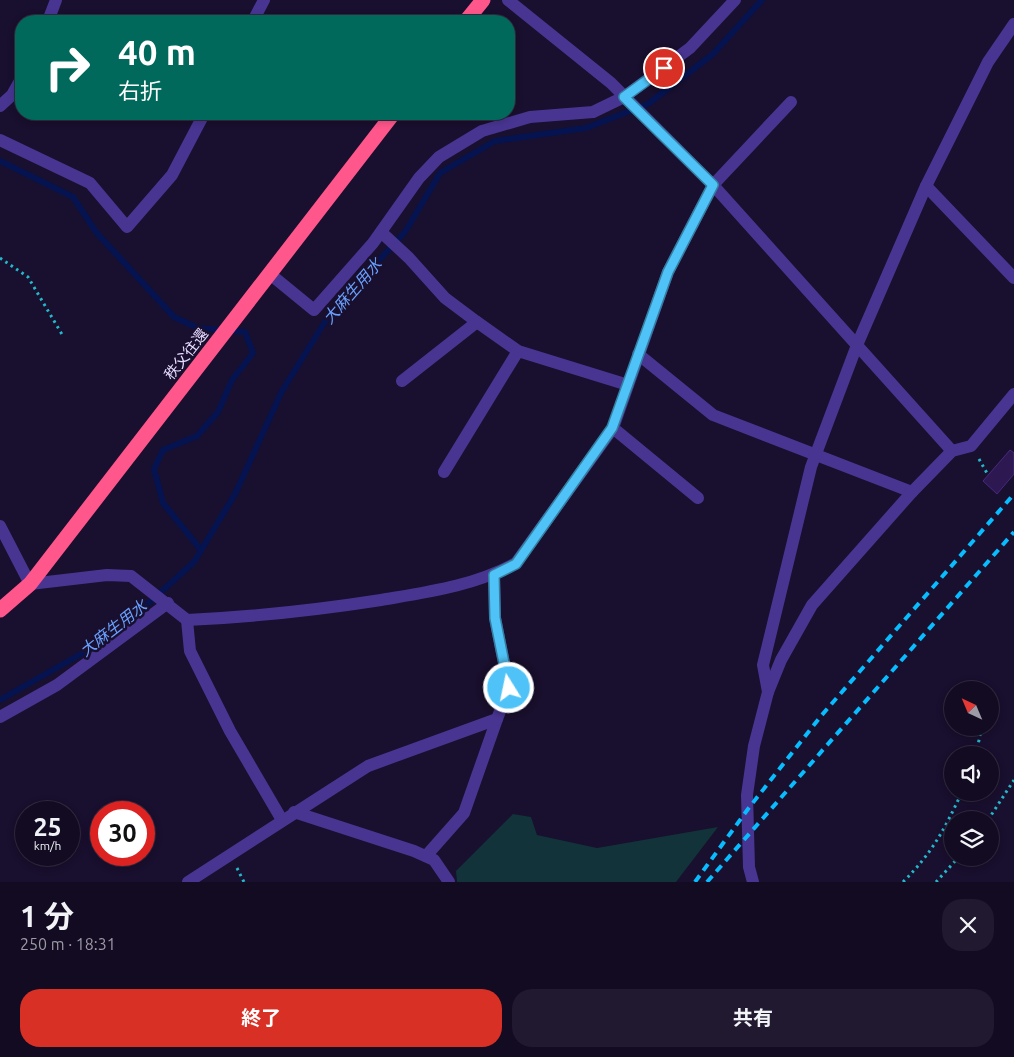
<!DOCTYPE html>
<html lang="ja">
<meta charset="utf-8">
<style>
:root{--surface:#130b22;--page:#20192f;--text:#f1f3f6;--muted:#9d9ba5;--line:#322b40;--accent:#d93025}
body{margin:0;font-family:Ubuntu,"Noto Sans JP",sans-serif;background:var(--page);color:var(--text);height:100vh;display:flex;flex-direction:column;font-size:19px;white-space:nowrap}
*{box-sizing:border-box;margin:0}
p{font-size:16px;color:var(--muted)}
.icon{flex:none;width:28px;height:28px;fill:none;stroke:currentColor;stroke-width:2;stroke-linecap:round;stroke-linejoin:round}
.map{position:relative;height:882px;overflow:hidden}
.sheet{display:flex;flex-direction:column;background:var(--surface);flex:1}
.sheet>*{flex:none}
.top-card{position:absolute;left:15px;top:15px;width:500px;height:105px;border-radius:20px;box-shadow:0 2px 8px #0003,0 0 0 1px var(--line);background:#00695c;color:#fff;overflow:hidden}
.needle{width:32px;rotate:316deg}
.controls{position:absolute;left:944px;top:681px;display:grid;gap:10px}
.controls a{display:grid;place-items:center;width:55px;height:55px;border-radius:50%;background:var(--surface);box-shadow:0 2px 8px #0003,0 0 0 1px var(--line);font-size:25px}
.speed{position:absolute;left:15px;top:801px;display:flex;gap:10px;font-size:25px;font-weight:700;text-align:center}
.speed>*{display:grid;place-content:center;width:65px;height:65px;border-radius:50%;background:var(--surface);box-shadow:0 2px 8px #0003,0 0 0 1px var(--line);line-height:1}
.speed small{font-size:12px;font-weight:400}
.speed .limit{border:8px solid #d22;background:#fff;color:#111}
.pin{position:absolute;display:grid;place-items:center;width:42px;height:42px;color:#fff;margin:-21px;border:2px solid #fff;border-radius:50%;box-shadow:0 1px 5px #0007}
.me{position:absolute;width:55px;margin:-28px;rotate:350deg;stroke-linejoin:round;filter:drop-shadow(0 0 4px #0008)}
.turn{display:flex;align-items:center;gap:18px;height:105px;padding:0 20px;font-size:22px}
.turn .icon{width:65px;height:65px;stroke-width:2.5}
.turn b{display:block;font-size:35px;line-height:42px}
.round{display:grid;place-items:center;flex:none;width:52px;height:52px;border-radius:20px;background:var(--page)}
.overview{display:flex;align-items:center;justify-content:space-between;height:85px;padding:0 20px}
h1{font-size:30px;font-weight:700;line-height:38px}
.cta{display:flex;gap:10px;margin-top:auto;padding:10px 20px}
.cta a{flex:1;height:58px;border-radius:20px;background:var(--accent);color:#fff;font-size:20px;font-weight:700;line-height:58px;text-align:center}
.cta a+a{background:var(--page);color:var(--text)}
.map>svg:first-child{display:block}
</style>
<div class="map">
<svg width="1014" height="882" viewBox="0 0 1014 882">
<rect width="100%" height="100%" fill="#190f2e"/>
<path fill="#113339" d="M513,814l18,3 6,18 60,13 121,-21 -42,55h-219l-1,-11z"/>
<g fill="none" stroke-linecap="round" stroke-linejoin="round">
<g stroke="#051451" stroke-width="6">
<path d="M0,161l73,36 23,35 78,85 24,11 47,4 8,21 -21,27 -14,32 -21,24 -34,14 -9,19 9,34 38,47"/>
<path d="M0,700l95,-54 55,-44 44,-40 41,-68 47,-103 49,-79 74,-80 35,-59 55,-32 91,-13 62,-24 65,-50 49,-54"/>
</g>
</g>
<path fill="#2d1851" stroke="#482880" d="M1010,450l4,3v21l-17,20 -14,-13z"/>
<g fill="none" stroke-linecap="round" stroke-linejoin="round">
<g stroke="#23b9cc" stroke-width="3" stroke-dasharray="2.5 4" stroke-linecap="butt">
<path d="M0,258l28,19 35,59"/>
<path d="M979,459l9,16"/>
<path d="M976,755l5,-25"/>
<path d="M988,820l26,-40"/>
<path d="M237,868l7,14"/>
<path d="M903,882c30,-30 41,-52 59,-90"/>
<path d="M936,882l22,-24"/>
</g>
<g stroke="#483592" stroke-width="12">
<path d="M508,0l103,83 102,102 239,266"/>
<path d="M48,21l8,-21"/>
<path d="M253,21l11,-21"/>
<path d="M0,106l12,-11 9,-16"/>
<path d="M0,140l90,43 37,44 45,-52 32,-61"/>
<path d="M926,186l88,92"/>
<path d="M381,232l28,26 36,40 32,24"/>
<path d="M270,274l44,36 59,-67 46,-65 20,-21 43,-26 48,-14 63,-5 31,-15 66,-49 45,-48"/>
<path d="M638,354l75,61 199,77"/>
<path d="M402,381l75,-59 41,29 110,34"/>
<path d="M613,428l85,70"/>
<path d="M444,472l74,-121"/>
<path d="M0,526l30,58 77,-9 24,1 56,44c65,-3 130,-10 194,-20 47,-8 93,-14 135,-37l97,-135 55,-156 45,-87 78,-83"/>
<path d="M187,620l3,31 40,80 52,89"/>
<path d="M768,692l13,-32 31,-55 100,-113 40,-41 19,-5 43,-52"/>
<path d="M0,717l57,-32 111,-82"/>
<path d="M294,812l120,39 20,9 15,22"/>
<path d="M426,856l38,-43 33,-94"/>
<path d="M188,882l180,-116 129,-47 12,-31 -14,-70 -1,-43"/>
<path d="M753,882l-4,-15 -2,-72 7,-49 14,-54 -5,-27 48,-198 46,-122 69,-159 62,-124 26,-38"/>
</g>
<g stroke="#ff568b" stroke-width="15">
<path d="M466,21l17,-21"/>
<path d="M0,610l30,-26 363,-470"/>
</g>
<g stroke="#07bcff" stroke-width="4" stroke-dasharray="8 6" stroke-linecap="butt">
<path d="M695,882l53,-73 73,-93 193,-222"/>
<path d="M707,882l307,-350"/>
</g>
</g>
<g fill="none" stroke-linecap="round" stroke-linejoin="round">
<g stroke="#337fa1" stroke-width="12">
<path id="route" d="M509,688l-14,-70 -1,-43 22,-11 96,-136 56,-156 45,-87 -89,-88 40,-29"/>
</g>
<use href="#route" stroke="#4fc3f7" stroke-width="9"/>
</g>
<g text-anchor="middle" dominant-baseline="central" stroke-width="5" stroke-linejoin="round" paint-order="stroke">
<g font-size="15" fill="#e5dbff" stroke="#190f2e">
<text transform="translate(186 354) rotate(-52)">秩父往還</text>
</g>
<g font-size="16" font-style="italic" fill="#69a0ff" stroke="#190f2e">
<text transform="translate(352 291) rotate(-49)">大麻生用水</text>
<text transform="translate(113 628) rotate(-38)">大麻生用水</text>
</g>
</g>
</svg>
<div class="controls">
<a><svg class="needle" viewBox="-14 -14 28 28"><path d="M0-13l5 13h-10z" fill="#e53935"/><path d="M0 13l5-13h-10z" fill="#9d9ba5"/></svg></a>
<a><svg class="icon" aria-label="sound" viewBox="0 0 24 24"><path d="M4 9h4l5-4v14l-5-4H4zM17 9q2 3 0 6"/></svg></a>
<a><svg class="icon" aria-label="layers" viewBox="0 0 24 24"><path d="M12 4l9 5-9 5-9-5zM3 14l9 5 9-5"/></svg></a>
</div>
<div class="speed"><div>25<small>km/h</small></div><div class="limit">30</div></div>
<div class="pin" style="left:664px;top:68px;background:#d93025"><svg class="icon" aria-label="arrive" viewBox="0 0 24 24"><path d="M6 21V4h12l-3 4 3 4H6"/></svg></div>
<svg class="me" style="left:509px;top:688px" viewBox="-20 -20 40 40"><circle r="17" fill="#4fc3f7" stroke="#fff" stroke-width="3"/><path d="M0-11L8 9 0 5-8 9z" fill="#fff"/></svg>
<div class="top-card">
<div class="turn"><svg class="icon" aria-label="right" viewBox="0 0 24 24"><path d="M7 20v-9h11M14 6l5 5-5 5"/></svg><div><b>40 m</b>右折</div></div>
</div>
</div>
<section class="sheet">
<div class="overview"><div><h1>1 分</h1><p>250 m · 18:31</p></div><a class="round"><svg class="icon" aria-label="close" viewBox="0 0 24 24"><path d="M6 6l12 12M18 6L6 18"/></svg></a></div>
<div class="cta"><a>終了</a><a>共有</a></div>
</section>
